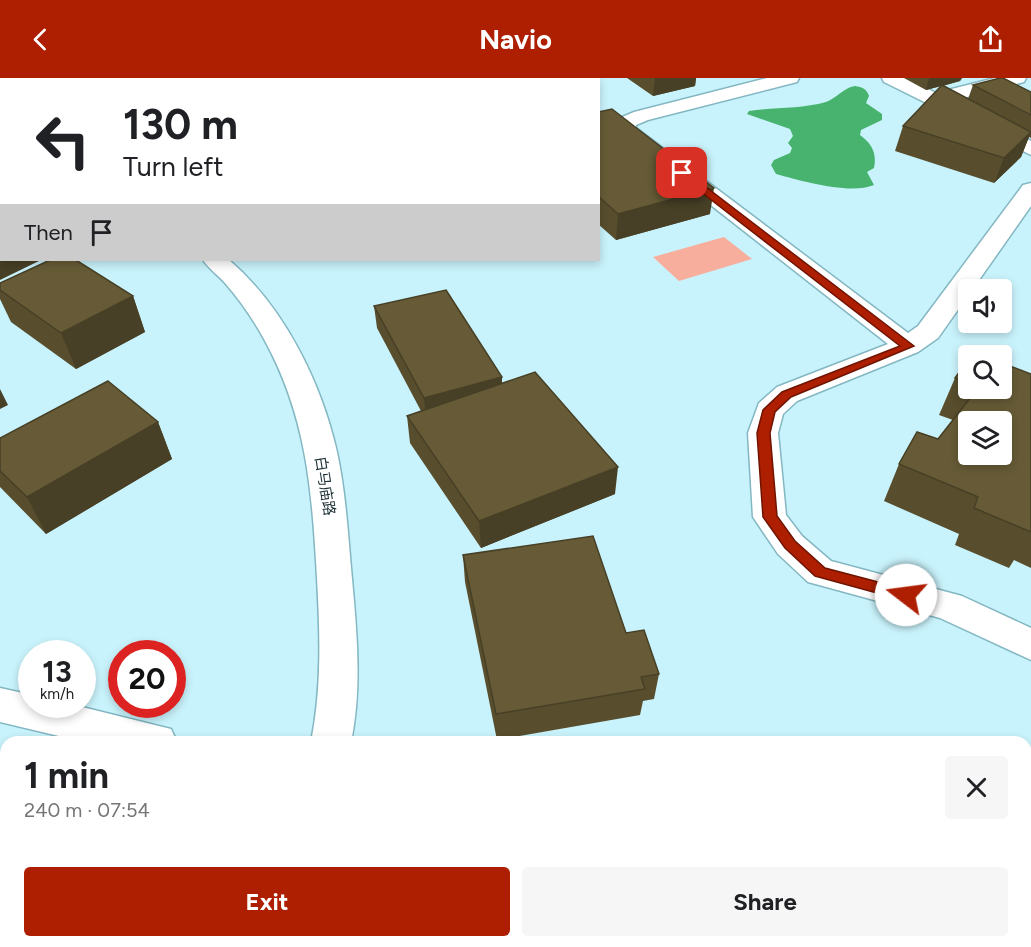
<!DOCTYPE html>
<meta charset="utf-8">
<style>
:root{--surface:#fff;--page:#f6f6f6;--text:#202124;--muted:#757577;--accent:#ad1f00}
body{margin:0;font-family:Figtree,"Noto Sans SC",sans-serif;background:var(--page);color:var(--text);height:100vh;display:flex;flex-direction:column;font-size:22px;white-space:nowrap}
*{box-sizing:border-box;margin:0}
p{font-size:20px;color:var(--muted)}
.icon{flex:none;width:33px;height:33px;fill:none;stroke:currentColor;stroke-width:2;stroke-linecap:round;stroke-linejoin:round}
.map{position:relative;flex:1;overflow:hidden}
.side{position:absolute;left:0px;top:658px;width:1032px;height:212px;display:flex;flex-direction:column;background:var(--surface);border-radius:18px 18px 0 0;box-shadow:0 3px 9px #0003}
.side>*{flex:none}
.banner{position:absolute;left:0px;top:0px;width:600px;height:183px;box-shadow:0 3px 9px #0003;background:#fff;color:var(--text);overflow:hidden}
.tools{position:absolute;left:958px;top:201px;display:grid;gap:12px}
.tools a{display:grid;place-items:center;width:54px;height:54px;border-radius:6px;background:var(--surface);box-shadow:0 3px 9px #0003;font-size:30px}
.speed{position:absolute;left:18px;top:562px;display:flex;gap:12px;font-size:30px;font-weight:700;text-align:center}
.speed>*{display:grid;place-content:center;width:78px;height:78px;border-radius:50%;background:var(--surface);box-shadow:0 3px 9px #0003;line-height:1}
.speed small{font-size:15px;font-weight:400}
.speed .limit{border:9px solid #d22;background:#fff;color:#111}
.pin{position:absolute;display:grid;place-items:center;width:51px;height:51px;color:#fff;margin:-26px;border-radius:12px;box-shadow:0 3px 9px #0006}
.me{position:absolute;width:66px;margin:-33px;rotate:285deg;stroke-linejoin:round;filter:drop-shadow(0 0 4px #0008)}
.turn{display:flex;align-items:center;gap:21px;height:126px;padding:0 24px;font-size:27px}
.turn .icon{width:78px;height:78px;stroke-width:2.5}
.turn b{display:block;font-size:42px;line-height:51px}
.then{display:flex;align-items:center;height:57px;padding:0 24px;background:#0003;gap:12px;font-size:22px}
.round{display:grid;place-items:center;flex:none;width:63px;height:63px;border-radius:6px;background:var(--page)}
.head{display:flex;align-items:center;justify-content:space-between;height:102px;padding:0 24px}
h1{font-size:36px;font-weight:700;line-height:45px}
.button{display:flex;gap:12px;margin-top:auto;padding:12px 24px}
.button a{flex:1;height:69px;border-radius:6px;background:var(--accent);color:#fff;font-size:24px;font-weight:700;line-height:69px;text-align:center}
.button a+a{background:var(--page);color:var(--text)}
header{display:flex;justify-content:space-between;align-items:center;height:78px;padding:0 24px;background:var(--accent);color:#fff;font-size:27px;font-weight:700}
.map>svg:first-child{display:block}
</style>
<header><svg class="icon" aria-label="back" viewBox="0 0 24 24"><path d="M15 5l-7 7 7 7"/></svg>Navio<svg class="icon" aria-label="share" viewBox="0 0 24 24"><path d="M12 15V3M7 8l5-5 5 5M5 13v7h14v-7"/></svg></header>
<div class="map">
<svg width="1031" height="869" viewBox="0 0 1031 869">
<rect width="100%" height="100%" fill="#c9f3fc"/>
<path fill="#f8ae9d" d="M724,159l28,22 -73,22 -26,-24z"/>
<g fill="#47b36e">
<path d="M855,8c7,1 12,3 14,10l-3,7 16,11v6l-21,10 -1,5c12,9 17,18 14,33l-7,4 7,13c-24,10 -72,-4 -98,-11l-5,-9 3,-5 16,-7 2,-5 -4,-5 5,-7 -3,-7 -43,-15 2,-3c26,-4 52,-2 77,-9 11,-4 17,-14 29,-16z"/>
<path d="M0,713l6,2v102l-6,-1z"/>
<path d="M184,864h235l8,5h-233z"/>
</g>
<g fill="none" stroke-linecap="round" stroke-linejoin="round">
<g stroke="#83b7c2" stroke-width="3">
<g id="minor">
<path d="M767,0h32l-2,4 -149,38 -12,5v3l272,205 10,-7 105,-141 8,-2v23l-59,84h-3v4l-31,44 -20,14 -121,49 -14,13 -5,19 8,82 16,21 29,25 131,35 69,32v32l-91,-42 -132,-36 -30,-28 -25,-37 -5,-84 11,-30 18,-16 111,-43 -273,-214 5,-12 14,-6z"/>
<path d="M882,0h24l30,15 59,-15h31l-2,4 -72,19 79,40v14l-147,-73z"/>
<rect x="0" y="27" width="2" height="13"/>
<path d="M203,182h26c55,47 92,122 108,192 9,42 11,84 15,127 5,54 10,110 -1,163h-40c11,-54 9,-109 6,-164 -5,-87 -10,-161 -53,-239 -11,-20 -24,-39 -39,-56 -7,-8 -16,-14 -22,-23z"/>
<path d="M1031,810v57l-5,2 -12,-5h12v-52z"/>
<path d="M0,842l6,1v21h29l3,5h-38z"/>
</g>
</g>
<g stroke="#83b7c2" stroke-width="3">
<g id="major">
<path d="M107,0h20l-21,2z"/>
<rect x="0" y="57" width="2" height="12"/>
<path d="M0,610l32,7v10h42l97,24 6,13h-93l-84,-20z"/>
<path d="M555,864h51l3,5h-52z"/>
</g>
</g>
<path stroke="#74949b" stroke-width="4.5" stroke-dasharray="2 6" stroke-linecap="butt" d="M0,822l6,-10"/>
<use href="#minor" fill="#fff" fill-rule="evenodd"/>
<use href="#major" fill="#fff" fill-rule="evenodd"/>
</g>
<g fill="#584e2e">
<path d="M260,0h55v2h-54z"/>
<path d="M627,0h69l-1,8 -42,10z"/>
<path d="M904,0h58l-2,3 -17,5 25,13 5,-14 58,7v46l-2,-1 -8,20 -27,26 -99,-32 8,-25 38,-40 -15,4z"/>
<path d="M598,34l112,102 -94,26 -18,-16z"/>
<path d="M0,205l133,13 12,36 -69,37 -65,-47 -11,-23z"/>
<path d="M374,228l128,71v6l113,111 -134,54 -71,-105 -3,-27 14,-5 -44,-83z"/>
<path d="M969,281v29h33l29,-14v194l-17,-8 -5,8 -54,-23 4,-11 -75,-33 15,-37 39,-25 15,-19 -14,-5 16,-37z"/>
<path d="M158,344l14,37 -126,75 -46,-47v-49z"/>
<path d="M463,477l163,78 33,41 -5,25 -11,2 -3,14 -143,25 -32,-158z"/>
</g>
<g fill="#474026">
<path d="M206,0h28l-3,2h-28z"/>
<path d="M304,0h11v2h-13z"/>
<path d="M655,0h41l-1,8 -42,10z"/>
<path d="M929,0h33l-2,3 -34,9z"/>
<path d="M1031,54l-10,25 -27,26 10,-25z"/>
<path d="M714,110l-4,26 -94,26 2,-26z"/>
<path d="M0,158h2v24h39l-41,20z"/>
<path d="M133,218l12,36 -69,37 -15,-36z"/>
<path d="M502,299v22l-76,20 -2,-21z"/>
<path d="M0,311l8,16 -8,4z"/>
<path d="M158,344l14,37 -126,75 -19,-37z"/>
<path d="M618,389l-3,27 -134,54 -2,-27z"/>
</g>
<g fill="#665b36" stroke="#474026" stroke-width="1.5" fill-rule="evenodd">
<path d="M180,0h26l-3,2h-26z"/>
<path d="M291,0h13l-2,2h-6z"/>
<path d="M1000,0h3l28,14v23l-58,-30z"/>
<path d="M942,7l89,47 -27,26 -101,-32z"/>
<path d="M612,31l102,79 -96,26 -20,-18v-84z"/>
<path d="M2,116v42h-2v-41z"/>
<path d="M50,182h26l57,36 -72,37 -61,-43v-7z"/>
<path d="M446,212l56,87 -78,21 -50,-92z"/>
<path d="M974,274l8,4h-10z"/>
<path d="M969,281v24l-14,-5z"/>
<path d="M1002,285l29,11v158l-57,-24 4,-11 -79,-33 18,-32 21,7 40,-51h24zM969,344h33v32h-33z"/>
<path d="M535,294l83,95 -139,54 -72,-105z"/>
<path d="M108,303l50,41 -131,75 -27,-26v-33z"/>
<path d="M593,458l33,97 18,-3 15,44 -18,3 4,12 -149,25 -33,-159z"/>
</g>
<path fill="#ad1f00" stroke="#701400" stroke-width="1.5" d="M679,93h6l229,175 -123,51 -16,15 -5,21 7,83 18,25 30,27 87,23 2,4 -2,4 -6,2 -91,-25 -30,-28 -22,-31 -6,-84 6,-23 19,-18 118,-46 -221,-171z"/>
<g text-anchor="middle" dominant-baseline="central" stroke-width="6" stroke-linejoin="round" paint-order="stroke">
<g font-size="15" fill="#1b3034" stroke="#fff">
<text transform="translate(325 408) rotate(81)">白马庙路</text>
</g>
</g>
</svg>
<div class="tools">
<a><svg class="icon" aria-label="sound" viewBox="0 0 24 24"><path d="M4 9h4l5-4v14l-5-4H4zM17 9q2 3 0 6"/></svg></a>
<a><svg class="icon" aria-label="search" viewBox="0 0 24 24"><circle cx="10" cy="10" r="6"/><path d="M15 15l6 6"/></svg></a>
<a><svg class="icon" aria-label="layers" viewBox="0 0 24 24"><path d="M12 4l9 5-9 5-9-5zM3 14l9 5 9-5"/></svg></a>
</div>
<div class="speed"><div>13<small>km/h</small></div><div class="limit">20</div></div>
<div class="pin" style="left:682px;top:95px;background:#d93025"><svg class="icon" aria-label="arrive" viewBox="0 0 24 24"><path d="M6 21V4h12l-3 4 3 4H6"/></svg></div>
<svg class="me" style="left:906px;top:517px" viewBox="-20 -20 40 40"><circle r="19" fill="#fff"/><path d="M0-13L10 11 0 6-10 11z" fill="#ad1f00"/></svg>
<div class="banner">
<div class="turn"><svg class="icon" aria-label="left" viewBox="0 0 24 24"><path d="M17 20v-9H6M10 6l-5 5 5 5"/></svg><div><b>130 m</b>Turn left</div></div>
<div class="then">Then<svg class="icon" aria-label="arrive" viewBox="0 0 24 24"><path d="M6 21V4h12l-3 4 3 4H6"/></svg></div>
</div>
<section class="side">
<div class="head"><div><h1>1 min</h1><p>240 m · 07:54</p></div><a class="round"><svg class="icon" aria-label="close" viewBox="0 0 24 24"><path d="M6 6l12 12M18 6L6 18"/></svg></a></div>
<div class="button"><a>Exit</a><a>Share</a></div>
</section>
</div>
